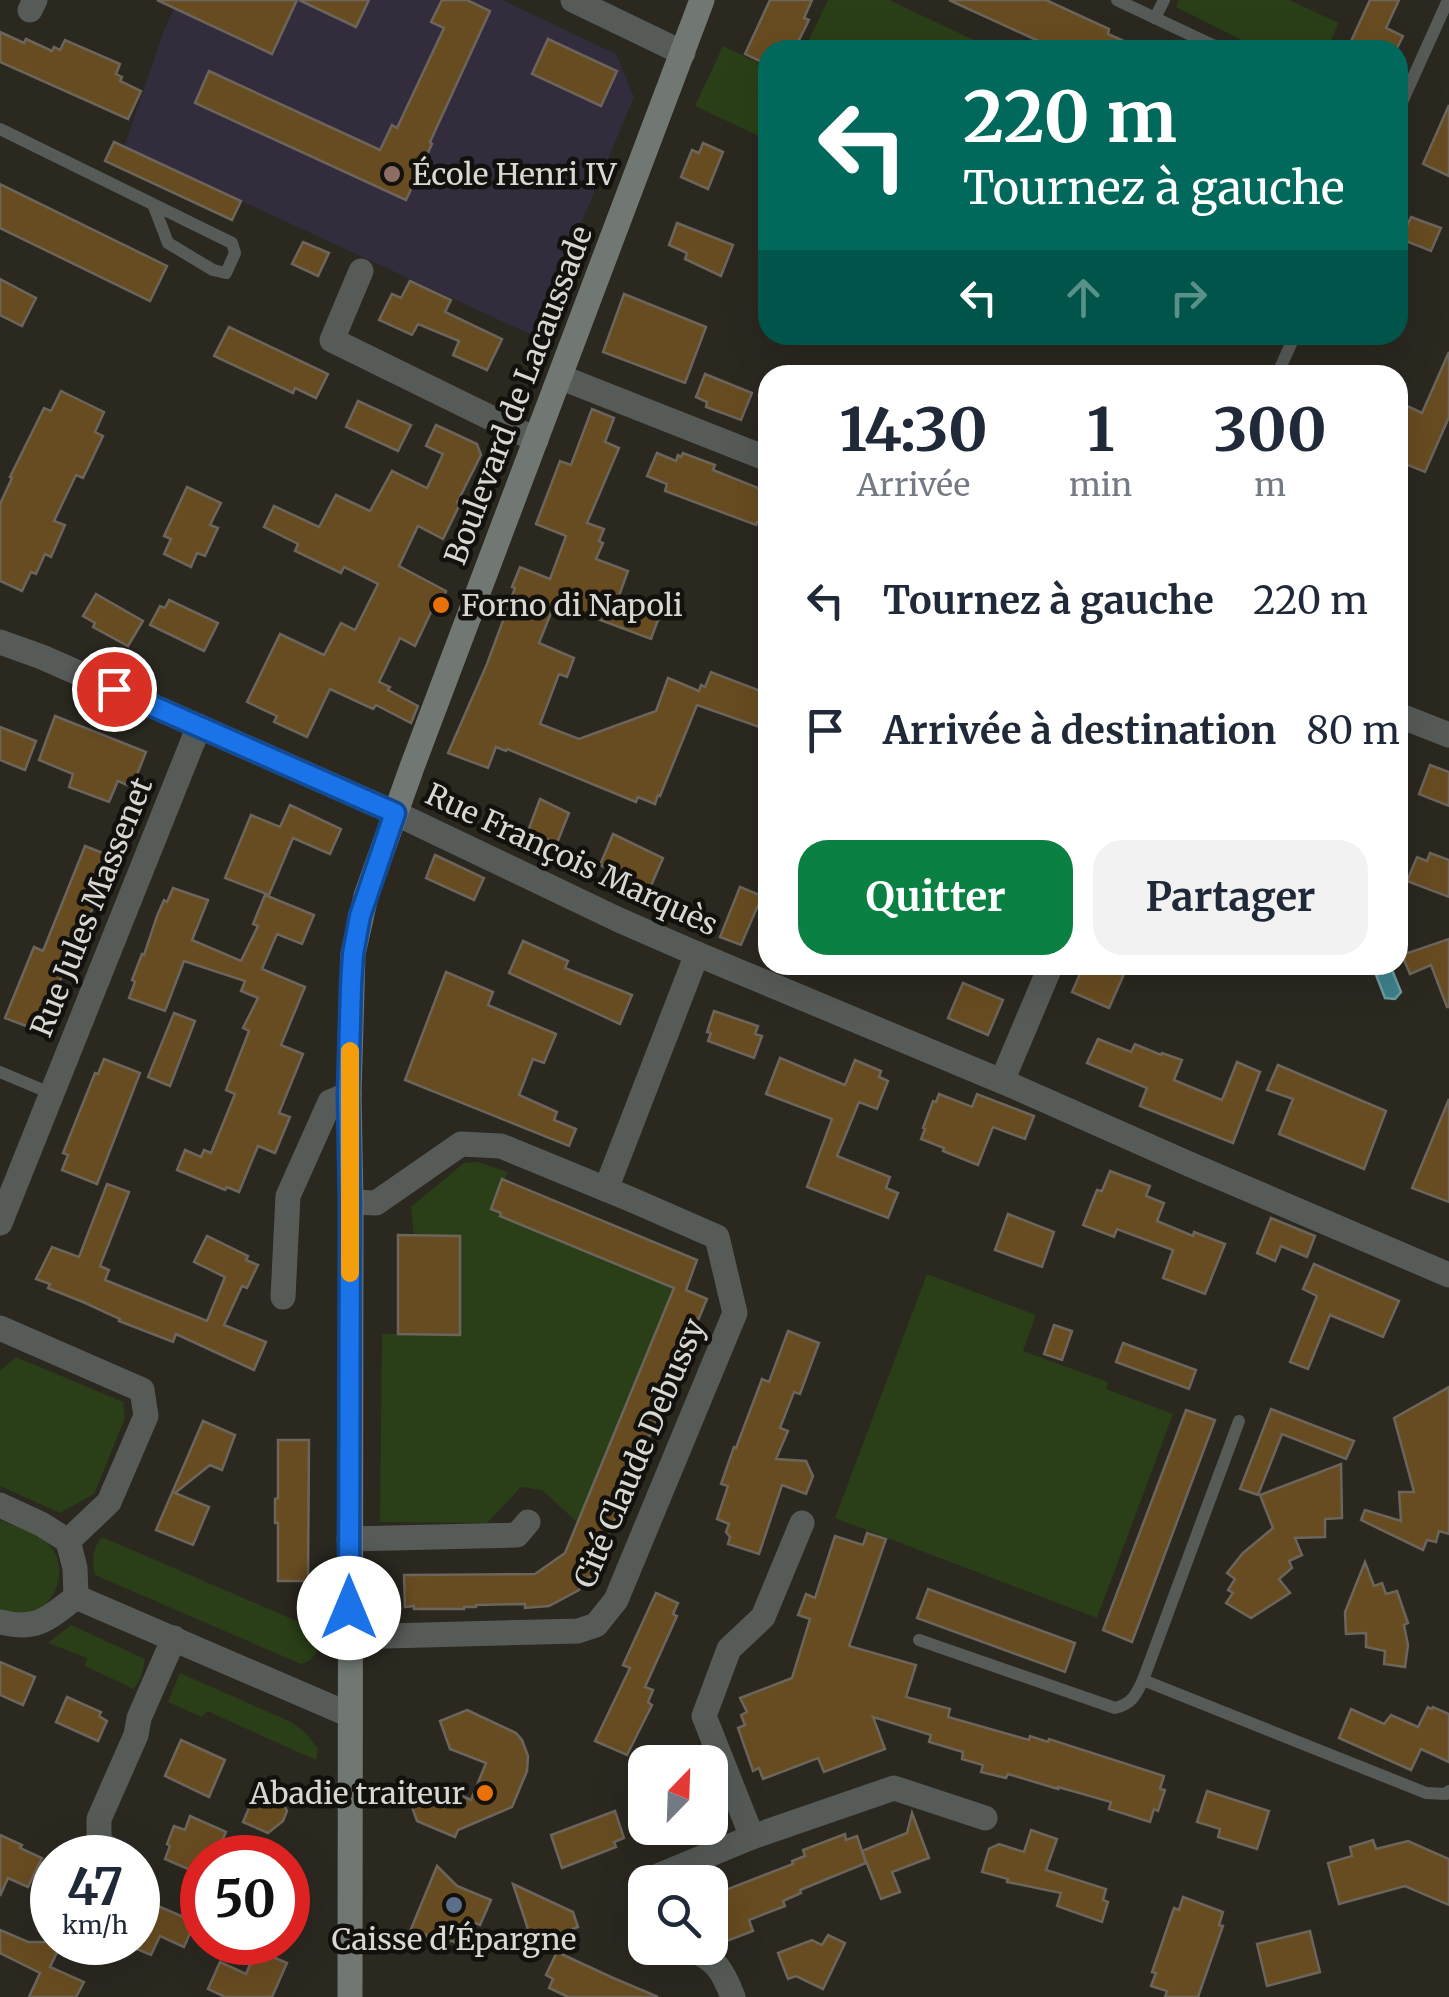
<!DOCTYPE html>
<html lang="fr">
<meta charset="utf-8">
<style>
:root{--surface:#fff;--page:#f2f2f3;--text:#1f2937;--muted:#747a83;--accent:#0b8043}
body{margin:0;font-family:Merriweather,serif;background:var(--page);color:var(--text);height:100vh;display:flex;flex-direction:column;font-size:38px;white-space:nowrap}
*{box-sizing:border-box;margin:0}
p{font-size:32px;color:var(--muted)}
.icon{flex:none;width:55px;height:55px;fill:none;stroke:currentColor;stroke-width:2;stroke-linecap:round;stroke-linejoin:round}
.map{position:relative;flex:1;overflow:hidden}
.drawer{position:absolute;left:758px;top:365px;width:650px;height:610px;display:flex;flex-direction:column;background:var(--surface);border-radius:30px;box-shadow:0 10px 40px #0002}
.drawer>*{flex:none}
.guide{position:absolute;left:758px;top:40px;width:650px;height:305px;border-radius:30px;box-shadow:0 10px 40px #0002;background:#00695c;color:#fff;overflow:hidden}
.needle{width:65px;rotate:23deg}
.buttons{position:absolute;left:628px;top:1745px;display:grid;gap:20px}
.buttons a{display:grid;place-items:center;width:100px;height:100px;border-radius:20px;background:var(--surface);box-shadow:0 10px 40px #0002;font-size:50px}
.speed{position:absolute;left:30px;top:1835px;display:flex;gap:20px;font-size:50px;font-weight:700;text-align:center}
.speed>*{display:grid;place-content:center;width:130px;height:130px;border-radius:50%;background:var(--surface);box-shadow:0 10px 40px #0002;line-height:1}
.speed small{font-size:25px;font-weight:400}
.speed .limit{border:15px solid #d22;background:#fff;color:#111}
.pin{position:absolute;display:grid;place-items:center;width:85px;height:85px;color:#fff;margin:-42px;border:5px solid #fff;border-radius:50%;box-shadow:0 2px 10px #0007}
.me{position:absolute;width:110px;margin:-55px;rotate:0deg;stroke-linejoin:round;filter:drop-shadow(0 0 8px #0008)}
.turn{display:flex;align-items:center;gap:35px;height:210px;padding:0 40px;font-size:45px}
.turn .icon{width:130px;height:130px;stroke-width:2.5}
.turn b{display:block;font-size:70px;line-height:85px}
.lanes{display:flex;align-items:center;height:95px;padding:0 40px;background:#0003;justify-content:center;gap:50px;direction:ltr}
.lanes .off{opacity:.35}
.eta{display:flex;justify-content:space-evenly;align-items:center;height:170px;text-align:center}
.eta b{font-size:60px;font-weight:700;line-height:70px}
.action{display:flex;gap:20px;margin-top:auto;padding:20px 40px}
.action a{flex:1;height:115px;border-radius:30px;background:var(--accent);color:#fff;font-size:40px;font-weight:700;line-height:115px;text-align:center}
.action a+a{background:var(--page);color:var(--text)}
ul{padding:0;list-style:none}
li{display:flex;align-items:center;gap:30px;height:130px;padding:0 40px}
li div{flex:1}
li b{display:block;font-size:38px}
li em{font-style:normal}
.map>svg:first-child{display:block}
</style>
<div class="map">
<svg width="1449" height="1997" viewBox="0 0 1449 1997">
<rect width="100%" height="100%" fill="#2a281f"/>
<path fill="#332c3c" d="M178,0h324l114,54 18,43 -100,239 -410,-189 40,-117z"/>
<g fill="#2a3f17">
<path d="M828,0h61l106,50h-191z"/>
<path d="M1179,0h110l50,23 -13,27h-64l-86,-43z"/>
<path d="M723,46l44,21v73l-72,-34z"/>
<path d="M478,1162l30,10 -17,36 10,5v3l176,72 -7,8 -24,65h-2l-51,129h-3l-13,32 -35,-32 -21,-3 -34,36 -107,-1 2,-188h78v-30l-46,-68 -3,-29 53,-44z"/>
<path d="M927,1274l109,41 -13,36 85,31 -2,7 67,25 -76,204 -262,-100z"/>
<path d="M16,1357l107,45 2,16 -31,76 -34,19 -60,-27v-115z"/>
<path d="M0,1520c16,7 38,13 50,26 21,25 4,64 -26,69 -7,1 -17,-2 -24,-3z"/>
<path d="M102,1537l218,94c-1,16 -2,28 -19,33l-206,-89c-3,-15 -3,-26 7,-38z"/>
<path d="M71,1625l74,34 -4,18 -7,12 -49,-23 2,-8 -39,-15z"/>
<path d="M180,1673l111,49 15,11 12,16 -2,11 -109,-49 -5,6 -34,-15z"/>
</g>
<path fill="#3d818a" stroke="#6c9b9f" stroke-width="2.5" d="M1377,965h13l11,27 -6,7 -10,-1 -12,-31z"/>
<g fill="#684c21" stroke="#6b655b" stroke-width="2.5">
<path d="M157,0h140l-25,54z"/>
<path d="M299,0h70l-13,27z"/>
<path d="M442,0h25l23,11 -60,131 2,2 -26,56 -211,-97 14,-32 171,79 12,-25 5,3 47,-100 -13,-6z"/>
<path d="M770,0h42l-8,18 5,2 -15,30h-26v15l-23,-11z"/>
<path d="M949,0h97l63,29 -1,5 36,16h-86z"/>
<path d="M1370,0h29l-13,28 17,8 -7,14h-49z"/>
<path d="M0,32l24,11 2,-4 26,12 2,-4 6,3 5,-10 55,24 -4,10 6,3 -2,4 21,10 -13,28 -128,-57z"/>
<path d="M548,39l69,32 -16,35 -69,-32z"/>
<path d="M1449,105v71l-26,-12z"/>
<path d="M114,142l127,59 -9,19 -127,-59z"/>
<path d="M703,143l20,9 -15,37 -27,-12 11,-27 7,3z"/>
<path d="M0,184l167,82 -17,35 -150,-73z"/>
<path d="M1411,217l30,11 -10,23 -30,-12z"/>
<path d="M677,223l56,22 -12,31 -36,-17 2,-6 -18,-8z"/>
<path d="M303,242l26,11 -11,23 -26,-12z"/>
<path d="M0,279l36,19 -14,28 -22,-11z"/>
<path d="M410,281l41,19 -6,12 57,27 -15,31 -34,-15 6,-14 -41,-17 -6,11 -33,-15 13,-26 9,4z"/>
<path d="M624,294l82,33 -21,56 -82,-31z"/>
<path d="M229,327l99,47 -12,24 -21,-10 -2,5 -79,-37z"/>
<path d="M1449,352v65l-24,55 -27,-11v-34l9,-21 15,7z"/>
<path d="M705,374l47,19 -11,27 -35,-13 1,-5 -11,-5z"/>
<path d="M61,391l43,21 -9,20 8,4 -20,42 -7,-3 -22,46 11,4 -14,32 -6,-3 -9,20 -5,-2 -9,19 -22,-10v-77l12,-26 -2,-1 34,-69 7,3z"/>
<path d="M358,401l53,24 -13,26 -52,-24z"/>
<path d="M592,409l22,9 -9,24 14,6 -32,75 17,6 -5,12 4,2 -7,16 32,12 -12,33 42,16 -7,19 -96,-36 -16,40 35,15 -7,19 -8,-3 -19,50 39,15 77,-28 12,-33 31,13 2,-6 4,2 6,-15 57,22v36l-71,-25 -37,91 -2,-1 -3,9 -17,-7 -2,5 -129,-53 -1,2 -10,-4 -8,21 -40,-15 39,-89 28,-76 -3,-1 8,-20 30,12 16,-43 -30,-12 24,-63 11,4z"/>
<path d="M436,425l41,19 4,11 -24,48 3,1 -17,35 -25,-13 -19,40 47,25 -8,22 -6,-3 -17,36 -15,-8 -21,44 11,5 -2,3 30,16 -7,17 -35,-18 -3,4 -43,-20 -23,48 -33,-15 3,-6 -30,-14 33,-68 44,21 17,-32 14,7 23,-46 -34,-17 -3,6 -46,-22 3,-7 -34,-17 10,-21 45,21 17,-32 34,16 22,-40 35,17 16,-34 -17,-8z"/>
<path d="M657,453l19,8 2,-6 3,2 2,-4 32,12 -2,5 55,22v34l-11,-4 -1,3 -91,-34 2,-7 -20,-8z"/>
<path d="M187,487l34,16 -11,22 8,3 -13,28 -8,-3 -6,14 -27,-13 7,-15 -7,-3z"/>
<path d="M96,594l47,27 -15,25 -35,-19 2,-4 -12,-7z"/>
<path d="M169,600l49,23 -14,28 -54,-26 10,-19 5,2z"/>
<path d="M55,716l91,36 -14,35 -14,-6 -9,21 -40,-15 4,-13 -34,-14z"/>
<path d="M0,727l36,14 -11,29 -25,-10z"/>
<path d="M1430,765l19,7v34l-30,-12z"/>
<path d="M540,799l29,14 -12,30 -29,-12z"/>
<path d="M290,805l51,24 -11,25 -37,-16 -24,57 -44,-17 26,-63 29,12z"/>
<path d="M613,834l50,24 -13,30 -10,-2 -32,-14 1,-3 -9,-4z"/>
<path d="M85,846l28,11 -24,60 -7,-3 -21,56 3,1 -25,60 -34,-13 29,-71 9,4z"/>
<path d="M1430,853l19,7v37l-42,-16 10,-24 10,4z"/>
<path d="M435,855l49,23 -10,22 -48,-22z"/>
<path d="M740,887l22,9 -21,49 -21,-8z"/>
<path d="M173,888l35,12 -16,40 49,21 17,-35 -5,-2 12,-29 49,20 -12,29 -25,-10 -15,35 43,18 -24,58 22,9 -24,59 11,4 -15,36 -17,-7 -19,46 -12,-5 -2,3 -48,-20 8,-20 16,7 3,-7 7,3 24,-59 -9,-4 23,-59 -6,-3 15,-30 -17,-7 4,-10 -61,-20 -19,50 -36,-13 6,-16 -3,-2 10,-26 2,1 13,-39 7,-16 3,2z"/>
<path d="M1449,939v68h-2l-16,-42 -21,9 -8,-19z"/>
<path d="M523,941l45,20 -3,7 67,27 -12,29 -111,-51z"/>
<path d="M1084,965h44l-19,43 -37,-16z"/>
<path d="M446,972l47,20 -5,13 68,29 -12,29 -11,-4 -14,36 38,17 -3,8 22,9 -7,17 -164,-66z"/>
<path d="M963,983l40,17 -15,35 -40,-17z"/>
<path d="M714,1011l44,15 -3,8 7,2 -8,22 -46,-17 3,-8 -4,-1z"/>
<path d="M174,1013l21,8 -25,65 -22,-9z"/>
<path d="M1098,1039l33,13 4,-8 26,11 1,-2 20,7 -8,20 48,20 15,-38 23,10 -27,71 -93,-37 7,-18 -60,-25z"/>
<path d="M780,1058l65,27 10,-25 26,11 -2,6 9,4 -11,28 -18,-7 -22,54 53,21 -4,11 12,5 -10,25 -81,-31 25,-68 -66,-25z"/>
<path d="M104,1059l36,14 -43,111 -35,-14 6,-15 -5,-2 32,-80 3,1z"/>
<path d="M1278,1065l108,46 -22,58 -85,-35 14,-35 -26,-9z"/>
<path d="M939,1094l33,13 5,-13 57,22 -9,23 -32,-12 -15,38 -35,-14 1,-3 -23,-9 4,-10 -2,-1 10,-27 3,1z"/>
<path d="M1449,1099v103l-37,-14z"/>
<path d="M1110,1171l40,15 -4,10 18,7 -7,18 36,15 1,-4 31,12 -20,50 -42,-16 10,-28 -56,-21 -3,8 -31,-12 14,-35 5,1z"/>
<path d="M502,1179l195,81 -11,30 21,9 -117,279h-2l-9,12 -30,16 -24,2v-4l-49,1v2h-12v2h-50v-3l-9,1 -1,-32 131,-1 30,-21 109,-265 -174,-72 1,-3 -10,-4z"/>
<path d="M107,1184l22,8 -29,74 9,4 -4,10 102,41 18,-44 -31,-15 13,-26 41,20 -2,4 12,5 -11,23 -5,-2 -18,39 42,17 -12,28 -78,-36 -3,8 -54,-21 1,-2 -37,-17 -35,-14 2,-4 -14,-5 16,-32 27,10z"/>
<path d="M1008,1214l46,18 -12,35 -47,-17z"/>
<path d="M1271,1218l44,18 -8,21 -26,-11 -6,15 -18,-8z"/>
<path d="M398,1235l62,1v99l-62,-1z"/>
<path d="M1314,1264l85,37 -16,36 -53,-22 -22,54 -18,-7 27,-66 -14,-7z"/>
<path d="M1054,1325l18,6 -10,29 -18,-6z"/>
<path d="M788,1331l31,12 -19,51 -6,-2 -14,36 8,3 -12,28 30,2 7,15 -7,18 -24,-9 -23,69 -31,-10 2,-7 -4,-5 3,-8 -12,-5 11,-33 -7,-2 13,-37 2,1 26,-69 7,3z"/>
<path d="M1123,1343l73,27 -7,19 -73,-27z"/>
<path d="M1449,1387v147l-10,-3 -3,11 -9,-2 -4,10 -62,-30 4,-10 36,11 -2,-29h15l-20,-74z"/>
<path d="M1271,1409l83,32 -8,18 -64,-25 -24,61 -18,-6z"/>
<path d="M1186,1410l29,10 -83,222 -29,-12z"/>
<path d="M203,1421l32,14 -13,35 -12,-5 -35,28 34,14 -16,38 -37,-15z"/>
<path d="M278,1440h31l-1,141h-30v-58h-3v-24l3,-1z"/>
<path d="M1341,1464l1,54 -17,1v18l-30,1 7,17 -13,6 3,7 -13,11 11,14 -39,25 -25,-15 7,-10 -5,-3 7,-11 -8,-6 16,-20 30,-25 -13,-33z"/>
<path d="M867,1533l19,6 -37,107 67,19 -10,32 44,12 -2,8 81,23 1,-4 18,6 1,-3 115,37 -4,13 5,1 -7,21 -4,-2 -4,13 -41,-13 2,-7 -53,-15v2l-50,-15 -2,4 -25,-6 2,-7 -21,-6 1,-7 -34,-10 2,-7 -58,-18 12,32 -61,23 -6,-14 -55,21 -4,-11 -6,3 -15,-43 7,-3 -4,-10 6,-3 -7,-14 52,-20 18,-59 -12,-4 8,-21 9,4 20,-62 28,9z"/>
<path d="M1365,1562l9,24 8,-3 4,11 11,-3 11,32 -4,2 4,20 -3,22 -21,-3 1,-13 -19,-4v-14l-20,1 -1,-22z"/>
<path d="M928,1589l147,54 -10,29 -148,-54z"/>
<path d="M656,1593l22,10 -5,11 4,2 -32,71 8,3 -5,12 4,3 -25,50 -32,-14 35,-73 -7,-3z"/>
<path d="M0,1662l35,15 -12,28 -23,-10z"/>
<path d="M67,1697l34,15 -2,4 8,5 -9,20 -42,-19z"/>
<path d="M1428,1707l4,2 1,-2 16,7v48l-28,-13 -10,21 -72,-32 12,-29 33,15 7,-9 27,12z"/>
<path d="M467,1710l49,23 6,7 6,16 -1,15 -15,36 -54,23 -3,7 -38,-16 -9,-25 28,-12 35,16 15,-37 -36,-14 -10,-28z"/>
<path d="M181,1740l44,20 -16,37 -44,-21z"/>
<path d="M259,1784l30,12 -5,9 3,6 -4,10 -15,12 -25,-11z"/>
<path d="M1207,1791l62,20 -12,38 -39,-12 2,-8 -23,-7z"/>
<path d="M615,1811l9,27 -10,4 2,5 -54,21 -11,-33z"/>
<path d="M912,1813l17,45 -37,14 8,20 -19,7 -19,-48 45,-18z"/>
<path d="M190,1816l36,16 -11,26h-13v17l-37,-16 5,-13 -3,-2 7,-18 11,4z"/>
<path d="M1031,1830l26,9 -11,31 60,19 -3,11 5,2 -6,20 -45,-16 4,-13 -54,-11 1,-3 -26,-7 7,-23 10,-5 25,8z"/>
<path d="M845,1834l1,6 11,-4 9,27 -66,27 1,3 -18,8 2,5 -36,14 4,11 -29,11 -14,-4v-42l83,-32 -1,-3 13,-5 -2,-6z"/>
<path d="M0,1835l22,10 -2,3 22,10 -14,29 -20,-9 -8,18z"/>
<path d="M1373,1840l3,9 32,-8 41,18v46l-44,-19 -66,18 -11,-41 24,-7 -2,-9z"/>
<path d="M437,1866l20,20 34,14 -11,25 -9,-4 -11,24 -10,-5 -4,10 -12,-6 -9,-10 -14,-5z"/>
<path d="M513,1884l60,28 5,15 -45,17z"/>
<path d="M1183,1897l40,15 -4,13 4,1 -25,71h-33l2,-6 -16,-5 5,-13 -4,-1 22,-64 5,2z"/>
<path d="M151,1903l44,19 -11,25 -24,-11 -9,19 -19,-8 1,-5h5v-9z"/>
<path d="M0,1930l28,12h34l-12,25 34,15 -8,15h-47l11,-24 -40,-20z"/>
<path d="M1310,1931l10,41 -53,14 -10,-42z"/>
<path d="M828,1935l17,8 -22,46 -27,-13 -8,3 -10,-26 34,-13 10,5z"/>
<path d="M256,1950l31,13 -15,34h-47l-17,-8 12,-27 26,12z"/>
<path d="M557,1952l54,25 47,20h-90l-19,-9 4,-9 -7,-4z"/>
</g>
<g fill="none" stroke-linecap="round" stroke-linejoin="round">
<g stroke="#575b58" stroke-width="12">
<path d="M1117,0l38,18 9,-18"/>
<path d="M1155,18l68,32"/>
<path d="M1398,111l50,-111"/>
<path d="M0,129l232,114 3,10 -9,20 -13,-3 -45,-27 -15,-39"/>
<path d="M1277,375l18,-40"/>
<path d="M0,1072l50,21"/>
<path d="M1239,1421l-96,259 283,113 20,1 3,-3"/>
<path d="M919,1640l196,68c17,-4 21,-13 28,-28"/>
</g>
<g stroke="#575b58" stroke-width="25">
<path d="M573,0l110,53"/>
<path d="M30,10l5,-10"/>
<path d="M361,271l-29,69 204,100"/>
<path d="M560,377l208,82"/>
<path d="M1398,715l51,20"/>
<path d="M395,813l224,107 78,34 316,132 176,78 260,111"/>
<path d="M1002,1081l49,-116"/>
<path d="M606,1189l91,-235"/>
<path d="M0,1223l199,-497"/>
<path d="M283,1297l5,-101 42,-94 19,-8"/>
<path d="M0,1328l142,62 4,26 -37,86 -41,39"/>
<path d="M0,1505l41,19 27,17 7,27 1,29"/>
<path d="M349,1539l168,-4 11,-13"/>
<path d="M76,1597l274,118"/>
<path d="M0,1622c36,9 48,-3 76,-25"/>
<path d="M348,1637l230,-6 18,-6 20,-25 119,-287 -18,-76 -87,-38 -129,-53 -40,-2 -85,59 -25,-1"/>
<path d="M752,1837l-48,-121 25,-67 34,-32 39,-94"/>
<path d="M124,1856l-20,-10 -5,-7v-20l37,-84 3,-17 35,-80"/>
<path d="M657,1882l3,-7 92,-38 142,-49 91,30"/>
<path d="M690,1948c27,13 32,21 43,49"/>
</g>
<path stroke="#575b58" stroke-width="25" d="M0,642l42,15 353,156"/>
<path stroke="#717873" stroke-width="25" d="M350,1997l1,-795 -2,-108 4,-140 13,-58 46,-129 290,-767"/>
</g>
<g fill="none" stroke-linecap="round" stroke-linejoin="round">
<g stroke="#114b97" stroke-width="25">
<path id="route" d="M114,689l281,124 -35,103 -7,38 -2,32 -3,108 2,108 -1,406"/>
</g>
<use href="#route" stroke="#1a73e8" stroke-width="18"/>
<path stroke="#f59e0b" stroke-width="18" d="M350,1051v222"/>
</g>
<circle fill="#8d6e63" stroke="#12110d" stroke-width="4" cx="392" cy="174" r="10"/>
<g fill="#e8710a" stroke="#12110d" stroke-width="4">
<circle cx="441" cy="605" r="10"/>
<circle cx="485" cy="1793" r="10"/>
</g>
<circle fill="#5c6f8a" stroke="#12110d" stroke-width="4" cx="454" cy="1905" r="10"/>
<g text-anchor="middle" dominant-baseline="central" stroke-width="9" stroke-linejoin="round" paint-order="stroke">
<g font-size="30" fill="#d8d7d1" stroke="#12110d" text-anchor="start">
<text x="412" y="174">École Henri IV</text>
<text x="461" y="605">Forno di Napoli</text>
<text x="465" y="1793" text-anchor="end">Abadie traiteur</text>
<text x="454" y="1939" text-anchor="middle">Caisse d'Épargne</text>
</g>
<g font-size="30" fill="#d8d7d1" stroke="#12110d">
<text transform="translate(518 395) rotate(-69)">Boulevard de Lacaussade</text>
<text transform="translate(572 859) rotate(25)">Rue François Marquès</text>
<text transform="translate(91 907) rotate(-68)">Rue Jules Massenet</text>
<text transform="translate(639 1453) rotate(-67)">Cité Claude Debussy</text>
</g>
</g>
</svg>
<div class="buttons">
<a><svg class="needle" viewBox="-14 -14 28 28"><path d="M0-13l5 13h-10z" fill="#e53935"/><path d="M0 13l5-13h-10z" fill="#747a83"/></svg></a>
<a><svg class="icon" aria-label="search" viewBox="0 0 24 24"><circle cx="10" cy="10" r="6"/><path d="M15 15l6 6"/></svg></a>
</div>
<div class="speed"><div>47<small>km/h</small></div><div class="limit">50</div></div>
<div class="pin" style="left:114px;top:689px;background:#d93025"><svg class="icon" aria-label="arrive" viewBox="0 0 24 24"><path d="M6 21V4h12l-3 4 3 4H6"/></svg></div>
<svg class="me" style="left:349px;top:1608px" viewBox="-20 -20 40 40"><circle r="19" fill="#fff"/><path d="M0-13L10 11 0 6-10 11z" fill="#1a73e8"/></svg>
<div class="guide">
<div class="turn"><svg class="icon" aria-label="left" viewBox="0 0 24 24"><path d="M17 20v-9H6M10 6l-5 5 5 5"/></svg><div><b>220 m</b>Tournez à gauche</div></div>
<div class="lanes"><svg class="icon" aria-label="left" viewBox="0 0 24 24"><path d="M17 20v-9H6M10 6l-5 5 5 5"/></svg><svg class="icon off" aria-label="ahead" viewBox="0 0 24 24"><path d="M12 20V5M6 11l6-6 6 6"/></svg><svg class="icon off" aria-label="right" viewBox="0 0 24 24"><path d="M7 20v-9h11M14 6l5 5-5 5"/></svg></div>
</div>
<section class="drawer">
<div class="eta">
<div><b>14:30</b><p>Arrivée</p></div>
<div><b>1</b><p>min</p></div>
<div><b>300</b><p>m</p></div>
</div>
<ul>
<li><svg class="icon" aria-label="left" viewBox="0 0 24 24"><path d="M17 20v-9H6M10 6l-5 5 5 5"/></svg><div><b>Tournez à gauche</b></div><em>220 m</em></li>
<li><svg class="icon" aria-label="arrive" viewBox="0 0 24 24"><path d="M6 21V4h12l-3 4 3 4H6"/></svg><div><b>Arrivée à destination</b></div><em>80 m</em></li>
</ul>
<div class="action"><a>Quitter</a><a>Partager</a></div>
</section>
</div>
